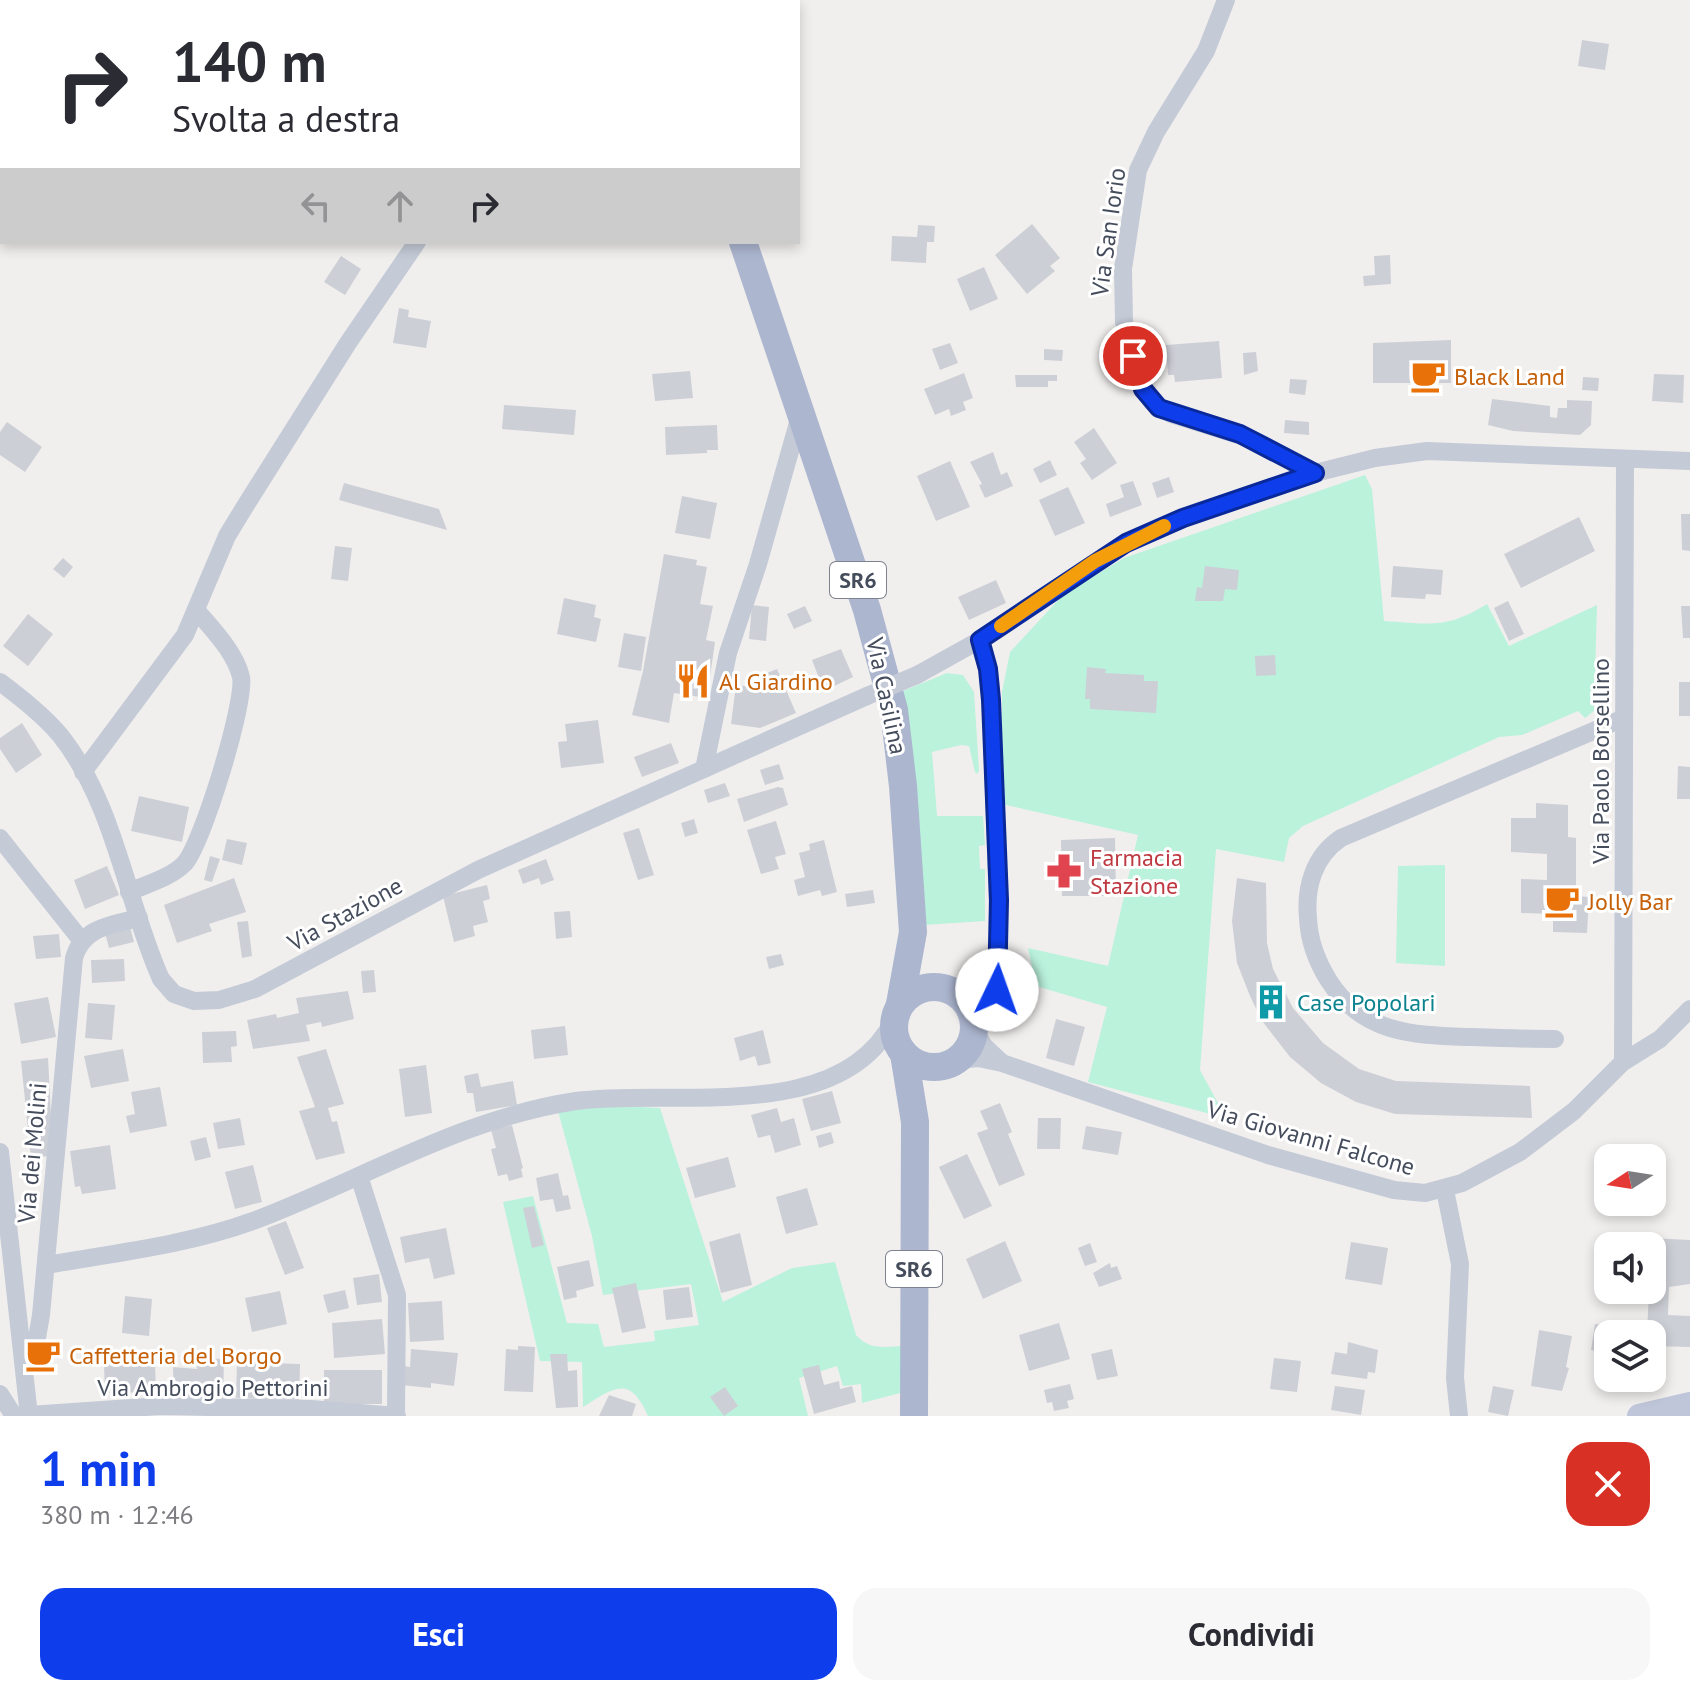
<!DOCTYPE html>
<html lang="it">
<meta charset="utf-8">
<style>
:root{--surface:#fff;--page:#f7f7f7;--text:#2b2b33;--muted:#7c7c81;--accent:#0e3eec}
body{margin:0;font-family:"PT Sans",sans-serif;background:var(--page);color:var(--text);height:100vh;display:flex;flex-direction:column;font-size:30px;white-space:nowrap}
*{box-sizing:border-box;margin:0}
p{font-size:26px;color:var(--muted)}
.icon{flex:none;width:44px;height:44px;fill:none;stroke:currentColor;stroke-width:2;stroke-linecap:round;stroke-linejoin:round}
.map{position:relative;height:1416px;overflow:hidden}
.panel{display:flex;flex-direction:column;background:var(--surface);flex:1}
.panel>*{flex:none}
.hud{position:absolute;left:0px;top:0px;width:800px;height:244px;box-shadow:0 4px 12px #0003;background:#fff;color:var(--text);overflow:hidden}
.needle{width:52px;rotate:258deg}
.controls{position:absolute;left:1594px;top:1144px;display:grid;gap:16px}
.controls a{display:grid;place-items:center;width:72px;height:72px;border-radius:16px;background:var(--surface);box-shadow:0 4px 12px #0003;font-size:40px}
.pin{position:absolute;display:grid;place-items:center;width:68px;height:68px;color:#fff;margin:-34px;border:4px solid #fff;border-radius:50%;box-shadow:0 2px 8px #0007}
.me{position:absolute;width:88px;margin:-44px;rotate:3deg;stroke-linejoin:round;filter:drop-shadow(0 0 6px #0008)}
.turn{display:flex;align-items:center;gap:28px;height:168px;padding:0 40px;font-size:36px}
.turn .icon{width:104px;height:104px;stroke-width:2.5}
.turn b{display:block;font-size:56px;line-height:68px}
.lanes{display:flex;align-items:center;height:76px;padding:0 40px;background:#0003;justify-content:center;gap:40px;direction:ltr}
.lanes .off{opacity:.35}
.round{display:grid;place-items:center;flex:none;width:84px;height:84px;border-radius:24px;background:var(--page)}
.headline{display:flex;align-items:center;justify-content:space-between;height:136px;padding:0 40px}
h1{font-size:48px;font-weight:700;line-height:60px;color:var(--accent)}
.action{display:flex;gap:16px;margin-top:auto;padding:16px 40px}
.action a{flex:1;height:92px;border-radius:24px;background:var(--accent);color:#fff;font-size:32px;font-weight:700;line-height:92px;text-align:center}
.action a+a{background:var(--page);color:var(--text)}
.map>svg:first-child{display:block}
</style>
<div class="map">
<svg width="1690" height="1416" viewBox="0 0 1690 1416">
<rect width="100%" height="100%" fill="#f1efee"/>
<g fill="#baf2dc">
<path d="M1365,475l7,14 12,132c45,3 63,8 103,-17l22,42 88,-41 -3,106 -9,7 -7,-7 -56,24 -23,2 -196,89 -14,12 -5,24 -68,-13 -16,221 26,48 -138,-36 19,-75 -71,-21 -8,-38 80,18 30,-131 -136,-31v-112l8,-40 53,-57 61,-37z"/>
<path d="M947,673l16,2 11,17 5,79 -2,3 -2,-2 -6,-26 -8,-1 -29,7 5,64h46l2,29 -6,1 1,23h5v52l-62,4 -25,-232z"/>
<path d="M1445,865v101l-49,-3 2,-97z"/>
<path d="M600,1105l60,3 63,194 69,-34 43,-6 21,73c13,15 28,12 47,11l1,46 -42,11 -1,-19 -18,2 -6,-20 -38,12 9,38h-160c-18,-41 -33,-29 -65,-9l-1,-45 -42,-1 -37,-159 30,-6 34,127 31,1 6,23 51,-6 -1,-10 45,-6 -8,-41 -88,11 -11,-59 -34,-125z"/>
</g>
<g fill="#cdcfd6">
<path d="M1582,40l27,4 -4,26 -27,-4z"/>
<path d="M1032,224l28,34 -10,8 5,5 -28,23 -32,-39z"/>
<path d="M918,225l17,1 -1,16h-7l-1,21 -35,-2 1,-25 25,1z"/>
<path d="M1390,255l1,29 -27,2 -1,-10 12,-1 -1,-19z"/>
<path d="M341,256l20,13 -16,26 -21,-13z"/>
<path d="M984,267l14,32 -28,12 -13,-32z"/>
<path d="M399,308l10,2 -1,7 23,4 -5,27 -33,-5z"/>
<path d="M1451,340v43h-78v-40z"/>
<path d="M1219,341l3,37 -47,4 -1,-7h-6l-2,-30z"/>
<path d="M950,343l8,20 -18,7 -8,-21z"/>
<path d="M1044,349l19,1 -1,11 -18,-1z"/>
<path d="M1256,352l2,19 -14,4 -1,-22z"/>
<path d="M690,371l3,27 -38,3 -3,-27z"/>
<path d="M964,373l9,25 -10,4 3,8 -15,6 -2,-7 -14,6 -11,-26z"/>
<path d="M1654,374l30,1 -1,28 -31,-2z"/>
<path d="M1015,375h42v6h-9v6h-32z"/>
<path d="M1583,377l16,1 -1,13 -16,-1z"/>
<path d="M1290,379l17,1 -2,15 -16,-2z"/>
<path d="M1492,399l58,7v11l7,1 1,-10h9v-8l25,1 -1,24 -11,10 -67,-4 -25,-6z"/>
<path d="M504,405l72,5 -2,25 -72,-6z"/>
<path d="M1285,420l24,2v13l-25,-2z"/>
<path d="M7,422l35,25 -17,25 -25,-17v-23z"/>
<path d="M717,425l1,25h-11v3l-41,2 -1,-28z"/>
<path d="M1094,428l23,35 -25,17 -12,-17 6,-4 -12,-17z"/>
<path d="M993,452l8,23 6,-3 6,14 -28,12 -6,-13 3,-1 -12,-22z"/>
<path d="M1050,460l7,15 -17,8 -7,-14z"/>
<path d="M950,461l20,46 -34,14 -19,-45z"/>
<path d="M1169,477l5,15 -17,6 -5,-15z"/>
<path d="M1133,481l9,24 -32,12 -4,-13 18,-7 -4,-12z"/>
<path d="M344,483l95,26 8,21 -108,-30z"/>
<path d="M1068,487l17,36 -30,13 -16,-36z"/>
<path d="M682,496l35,7 -7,36 -35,-6z"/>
<path d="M1681,514h9v37l-8,-1z"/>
<path d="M1579,517l16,34 -74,37 -17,-34z"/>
<path d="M335,546l17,2 -4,33 -17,-2z"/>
<path d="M664,554l33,6 -1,5 11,2 -7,37 13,2 -7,34 9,2 -8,56 -33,-5 -5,30 -37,-8 11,-44z"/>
<path d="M63,558l10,9 -9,11 -11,-9z"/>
<path d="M1205,566l34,4 -2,20 -12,-1 -2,12h-28l2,-14 5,1z"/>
<path d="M1393,566l50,4 -2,25 -15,-1 -1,5 -34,-2z"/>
<path d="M996,580l10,23 -37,17 -11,-23z"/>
<path d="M564,598l32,7 -2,12 7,2 -5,23 -39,-8z"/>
<path d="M1508,601l16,33 -15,7 -15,-33z"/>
<path d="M752,605l17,2 -3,34 -17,-2z"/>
<path d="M805,606l7,15 -18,8 -7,-15z"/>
<path d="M1681,606h9v32h-7z"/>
<path d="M28,614l25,20 -25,32 -25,-20z"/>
<path d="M624,633l22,4 -5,34 -23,-4z"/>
<path d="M841,649l12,28 -29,14 -12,-31z"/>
<path d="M1275,655l1,20 -20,1 -1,-20z"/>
<path d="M1087,667l19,2 -1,4 39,2v6h14l-2,32 -66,-4v-10h-5z"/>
<path d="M777,669l19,44 -36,15 -29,-4 5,-39 24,3 2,-13z"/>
<rect x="1679" y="682" width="11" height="34"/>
<path d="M598,720l6,43 -43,5 -3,-26 9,-1 -2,-17z"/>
<path d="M22,723l20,32 -26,18 -16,-24v-11z"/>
<path d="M671,743l8,20 -37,14 -8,-20z"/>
<path d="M779,764l5,15 -19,6 -5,-15z"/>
<path d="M1678,766l12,1v32h-13z"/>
<path d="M725,783l5,13 -22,7 -4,-13z"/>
<path d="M778,787l5,1 5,17 -44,17 -7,-23z"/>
<path d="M139,796l50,11 -7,35 -51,-11z"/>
<path d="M1536,803l32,2v32l8,1v58l13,1 -2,36 -34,-1v-18l-32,-1v-34l26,1v-26l-36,-2v-34h25z"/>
<path d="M694,819l4,14 -13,4 -4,-14z"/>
<path d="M776,821l10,33 -11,3 4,12 -18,5 -14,-44z"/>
<path d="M639,828l15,47 -16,5 -15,-47z"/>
<path d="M1115,838l1,58h-54l-1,-56z"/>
<path d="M227,839l20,4 -5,22 -20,-5z"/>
<path d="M824,840l13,52 -15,4 -2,-6 -22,6 -4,-16 11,-3 -6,-24 11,-3 -1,-6z"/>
<path d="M210,856l10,3 -8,23 -8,-2z"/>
<path d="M546,859l8,21 -13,5 -2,-7 -16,6 -5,-14z"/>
<path d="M107,866l12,29 -34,14 -11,-29z"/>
<path d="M234,878l12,34 -37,12 3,7 -35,12 -13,-38z"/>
<path d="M1237,878l29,5 1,60 6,26 20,39 30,35 36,26 37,12 134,5 2,32 -137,-4 -39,-12 -35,-19 -31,-26 -28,-36 -12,-25 -13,-33 -5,-42z"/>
<path d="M487,885l3,14 -7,2 5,21 -15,4 2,10 -21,6 -11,-46z"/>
<path d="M873,890l2,13 -28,4 -2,-13z"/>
<path d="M570,911l2,26 -16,2 -2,-27z"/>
<path d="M248,921l4,35 -10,2 -5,-36z"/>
<path d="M129,923l5,19 -25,6 -5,-19z"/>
<path d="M59,934l2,23 -25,2 -3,-23z"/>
<path d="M781,954l3,11 -15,4 -3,-12z"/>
<path d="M124,959l1,22 -33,2 -1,-23z"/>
<path d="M374,970l2,22 -13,1 -2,-22z"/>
<path d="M348,991l6,28 -32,8 -1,-5 -15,3 4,16 -57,8 -6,-29 29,-6 1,4 22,-5 -3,-15z"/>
<path d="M48,997l8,40 -35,7 -7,-41z"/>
<path d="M88,1003l27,2 -3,35 -27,-2z"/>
<path d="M1056,1019l29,8 -11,39 -28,-8z"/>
<path d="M565,1026l3,29 -34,4 -3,-29z"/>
<path d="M763,1030l8,33 -13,3 -3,-10 -15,5 -6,-23z"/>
<path d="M236,1031l1,15 -6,1 1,15 -29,1 -1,-31z"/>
<path d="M123,1049l6,32 -38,7 -7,-32z"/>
<path d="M326,1049l18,55 -16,4 4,14 5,-1 8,32 -29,7 -17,-49 16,-4 -18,-50z"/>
<path d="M48,1058l5,97 -22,4 -10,-98z"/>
<path d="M426,1065l6,48 -27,4 -6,-48z"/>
<path d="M478,1073l3,14 32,-6 4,24 -41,7 -3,-19h-6l-3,-17z"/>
<path d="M160,1087l7,39 -37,7 -4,-17 9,-2 -4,-22z"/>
<path d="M832,1091l9,32 -30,8 -9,-32z"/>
<path d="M1000,1103l12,29 -4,2 17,41 -26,11 -22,-53 11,-4 -8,-18z"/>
<path d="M777,1108l4,14 13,-4 7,27 -26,8 -5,-18 -12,3 -7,-23z"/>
<path d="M240,1118l5,27 -27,4 -5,-26z"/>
<path d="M1038,1118h23l-1,31h-23z"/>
<path d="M512,1125l11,43 -2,1 2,8 -14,4 -2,-7 -9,2 -7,-27 5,-1 -5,-18z"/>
<path d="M1086,1126l36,6 -4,23 -36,-6z"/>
<path d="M831,1132l3,11 -15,5 -3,-12z"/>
<path d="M206,1137l5,20 -16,4 -5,-20z"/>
<path d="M110,1145l6,44 -34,5 -2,-8 -5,1 -5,-36z"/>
<path d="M967,1154l25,52 -28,13 -25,-52z"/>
<path d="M728,1157l8,30 -41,11 -9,-30z"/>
<path d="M253,1165l9,37 -27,7 -10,-37z"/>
<path d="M558,1173l5,23 5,-1 3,14 -15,3 -3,-13 -13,2 -4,-23z"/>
<path d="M807,1188l11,37 -32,9 -10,-37z"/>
<path d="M534,1206l10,39 -12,3 -9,-40z"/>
<path d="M286,1221l18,47 -19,7 -18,-47z"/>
<path d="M446,1228l9,46 -21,5 -5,-21 -24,5 -5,-26z"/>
<path d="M740,1233l12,52 -31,8 -12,-51z"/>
<path d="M1651,1238l39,2v44l-21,3 -1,28 22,1v31l-38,-1v-12h-5l2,-44h3z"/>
<path d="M1005,1241l17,40 -39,18 -17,-40z"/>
<path d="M1351,1242l37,6 -6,37 -37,-6z"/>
<path d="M1090,1243l7,19 -12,4 -7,-18z"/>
<path d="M589,1260l5,26 -18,5 1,6 -13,3 -7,-33z"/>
<path d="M1110,1263l1,5 6,-2 5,13 -23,8 -6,-14z"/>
<path d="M379,1274l3,28 -25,3 -4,-27z"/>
<path d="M636,1283l10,45 -24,5 -10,-45z"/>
<path d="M689,1287l4,30 -27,3 -3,-30z"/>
<path d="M345,1290l4,18 -21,5 -5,-18z"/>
<path d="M280,1291l7,33 -35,8 -7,-34z"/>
<path d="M125,1296l27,3 -3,37 -27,-3z"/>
<path d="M442,1301l2,39 -34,2 -2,-39z"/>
<path d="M382,1319l3,35 -51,4 -2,-35z"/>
<path d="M1059,1323l11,36 -41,12 -10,-36z"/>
<path d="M1595,1324l22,3 -2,7h-7v19l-17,-3z"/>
<path d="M1539,1330l33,6 -6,31 3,1 -7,23 -31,-5z"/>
<path d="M1348,1342l30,8 -3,23 -7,-1 -1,7 -36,-5 4,-22 12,2z"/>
<path d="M518,1346l17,1 -2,45 -29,-1 2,-42 12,1z"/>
<path d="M411,1349l47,4 -4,33 -23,-3v5l-30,-3 2,-19 7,1z"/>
<path d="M1112,1349l6,27 -21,4 -6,-26z"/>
<path d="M550,1354h17l1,17 9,-1 1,37 -22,1z"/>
<path d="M197,1358l27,1 -1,40 -49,-2 -1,-30 24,2z"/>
<path d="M1274,1358l27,3 -4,31 -27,-3z"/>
<path d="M237,1362l63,2 -1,36 -63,-2z"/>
<path d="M155,1363l1,29 -51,1 -1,-28z"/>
<path d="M819,1365l5,20 15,-4 1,8 12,-3 4,16 -42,12 -12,-45z"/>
<rect x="324" y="1370" width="58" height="34"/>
<path d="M1070,1384l4,15 -7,2 2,7 -15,3 -2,-9 -5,1 -3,-13z"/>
<path d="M1335,1386l30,4 -4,25 -30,-5z"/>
<path d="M1493,1386l21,4 -6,26 -20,-4z"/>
<path d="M725,1387l13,19 -14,10 -14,-19z"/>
<path d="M609,1395l27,9 -4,12h-33z"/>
</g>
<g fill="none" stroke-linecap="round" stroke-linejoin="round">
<g stroke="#c4cad6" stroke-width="18">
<path d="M1226,0l-20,51 -50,81 -18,38 -15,99 1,53 16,58 12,22 19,12 80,25 64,34"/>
<path d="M917,675l63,-35 146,-97 57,-25 132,-45 60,-15 52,-7 263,10"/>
<path d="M0,682c21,16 43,33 60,53 55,69 66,166 101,244l13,15 20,7 25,-1 36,-11 223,-119 389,-174"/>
<path d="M704,769l24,-116 30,-89 42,-148"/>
<path d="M83,772l102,-137 42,-99 17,-28 104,-165 69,-101"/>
<path d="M0,838l81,102"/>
<path d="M129,892c18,-8 41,-14 55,-28 18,-18 62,-163 57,-187 -6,-25 -28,-47 -44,-66"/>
<path d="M950,990l35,-11 14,-21"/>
<path d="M974,1022l20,-23 6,-26 -9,-273 -3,-31 -8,-29"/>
<path d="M974,1029l10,17 16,15"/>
<path d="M1555,1039c-29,0 -57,-1 -86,-2 -56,-2 -106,-3 -140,-56 -12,-19 -20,-40 -21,-63 -3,-31 6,-62 33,-80l283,-120"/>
<path d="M957,1060l21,-2 24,5 266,92 126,35 31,3 37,-10 58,-31 54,-41 49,-49 37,-23 30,-30"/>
<path d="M1623,1062l2,-601"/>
<path d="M0,1152l29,264"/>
<path d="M359,1176l38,119 -1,119"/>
<path d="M1445,1190l15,74 -5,114 4,38"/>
<path d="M46,1265c69,-12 141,-20 207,-44 107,-40 208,-103 323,-120 95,-13 266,25 318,-82"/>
<path d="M24,1367l13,-29 4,-23 33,-357c9,-31 37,-33 65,-40"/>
<path d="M0,1394l14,22"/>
<path d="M29,1415l131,-9 151,3 86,7"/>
</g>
<path stroke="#c0c6d9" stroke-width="24" d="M1639,1416l51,-12"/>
<g stroke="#acb6cf" stroke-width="28">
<path d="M663,0l1,2"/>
<path d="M743,242l124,368 27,100 9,76 10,146 -13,72"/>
<circle cx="934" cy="1027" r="40"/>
<path d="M904,1054l11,68 -1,294"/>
</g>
<path stroke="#c4cad6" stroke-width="18" d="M867,696l50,-21"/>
</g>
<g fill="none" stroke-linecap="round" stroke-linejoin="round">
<g stroke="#092899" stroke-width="20">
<path id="route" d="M997,990l2,-90 -8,-200 -3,-31 -8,-29 146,-97 57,-25 132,-45 -75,-39 -81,-26 -16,-19 -10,-33"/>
</g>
<use href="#route" stroke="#0e3eec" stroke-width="14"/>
<path stroke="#f59e0b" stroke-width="14" d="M1001,626l94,-65 69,-35"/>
</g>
<defs>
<g id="cafe-bare" transform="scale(2.76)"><path d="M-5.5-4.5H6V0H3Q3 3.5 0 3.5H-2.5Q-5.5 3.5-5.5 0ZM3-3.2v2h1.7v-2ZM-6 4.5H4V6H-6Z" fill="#e8710a" stroke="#fff" stroke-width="2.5" paint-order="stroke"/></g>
<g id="restaurant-bare" transform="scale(2.76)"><path d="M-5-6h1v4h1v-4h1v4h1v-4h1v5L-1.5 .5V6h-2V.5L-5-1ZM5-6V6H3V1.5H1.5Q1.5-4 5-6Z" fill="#e8710a" stroke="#fff" stroke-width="2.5" paint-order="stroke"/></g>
<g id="pharmacy-bare" transform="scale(2.76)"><path d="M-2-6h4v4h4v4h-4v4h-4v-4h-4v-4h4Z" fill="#e0444e" stroke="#fff" stroke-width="2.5" paint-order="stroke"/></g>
<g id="building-bare" transform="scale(2.76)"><path d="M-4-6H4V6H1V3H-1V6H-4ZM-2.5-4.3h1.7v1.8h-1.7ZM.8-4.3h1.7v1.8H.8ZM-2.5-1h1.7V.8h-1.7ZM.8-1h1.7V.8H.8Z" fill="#0f9aa8" stroke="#fff" stroke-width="2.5" paint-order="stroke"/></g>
</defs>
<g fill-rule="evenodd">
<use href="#cafe-bare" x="1428" y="376"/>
<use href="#restaurant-bare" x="693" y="681"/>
<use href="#pharmacy-bare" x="1064" y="871"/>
<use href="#cafe-bare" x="1562" y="901"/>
<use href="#building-bare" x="1271" y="1002"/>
<use href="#cafe-bare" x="43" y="1355"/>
</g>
<g text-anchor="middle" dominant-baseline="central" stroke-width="6" stroke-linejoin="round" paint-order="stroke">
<g fill="#fff" stroke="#7d828e" stroke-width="2">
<rect x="830" y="562" width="56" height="36" rx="6"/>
<rect x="886" y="1251" width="56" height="36" rx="6"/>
</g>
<g font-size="22" font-weight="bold" fill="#454d5d">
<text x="858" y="580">SR6</text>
<text x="914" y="1269">SR6</text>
</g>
<g font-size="24" fill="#454d5d" stroke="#fff">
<text transform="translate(1108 232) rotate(-82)">Via San Iorio</text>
<text transform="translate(887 696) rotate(78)">Via Casilina</text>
<text transform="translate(1600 761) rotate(-90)">Via Paolo Borsellino</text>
<text transform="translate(345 914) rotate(-29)">Via Stazione</text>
<text transform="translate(1311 1138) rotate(16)">Via Giovanni Falcone</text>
<text transform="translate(32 1153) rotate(-85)">Via dei Molini</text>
<text x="213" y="1387">Via Ambrogio Pettorini</text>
</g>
<g font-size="24" fill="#c56008" stroke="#fff" text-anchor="start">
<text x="1454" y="376">Black Land</text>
<text x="719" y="681">Al Giardino</text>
<text x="1588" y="901">Jolly Bar</text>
<text x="69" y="1355">Caffetteria del Borgo</text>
</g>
<g font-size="24" fill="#be3a42" stroke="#fff" text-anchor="start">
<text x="1090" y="857">Farmacia<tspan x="1090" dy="28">Stazione</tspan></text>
</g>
<g font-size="24" fill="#0d838f" stroke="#fff" text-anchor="start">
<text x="1297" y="1002">Case Popolari</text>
</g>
</g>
</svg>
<div class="controls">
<a><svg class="needle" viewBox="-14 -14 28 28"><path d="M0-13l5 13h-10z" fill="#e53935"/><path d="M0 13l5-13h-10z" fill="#7c7c81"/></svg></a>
<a><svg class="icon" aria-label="sound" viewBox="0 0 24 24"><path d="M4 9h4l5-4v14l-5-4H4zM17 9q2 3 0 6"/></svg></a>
<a><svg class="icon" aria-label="layers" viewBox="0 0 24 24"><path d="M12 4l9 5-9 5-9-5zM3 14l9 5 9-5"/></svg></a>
</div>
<div class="pin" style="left:1133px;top:356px;background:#d93025"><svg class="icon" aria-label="arrive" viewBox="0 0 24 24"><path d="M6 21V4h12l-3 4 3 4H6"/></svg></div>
<svg class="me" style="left:997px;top:990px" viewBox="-20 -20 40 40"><circle r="19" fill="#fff"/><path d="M0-13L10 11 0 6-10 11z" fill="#0e3eec"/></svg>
<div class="hud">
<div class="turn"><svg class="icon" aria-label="right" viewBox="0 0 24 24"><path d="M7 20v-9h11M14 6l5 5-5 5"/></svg><div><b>140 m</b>Svolta a destra</div></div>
<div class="lanes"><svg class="icon off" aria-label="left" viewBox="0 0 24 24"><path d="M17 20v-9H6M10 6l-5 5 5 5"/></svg><svg class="icon off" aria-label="ahead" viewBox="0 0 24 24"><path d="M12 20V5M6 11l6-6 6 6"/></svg><svg class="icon" aria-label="right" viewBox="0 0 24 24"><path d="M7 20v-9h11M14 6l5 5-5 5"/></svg></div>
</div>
</div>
<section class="panel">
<div class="headline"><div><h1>1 min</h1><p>380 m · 12:46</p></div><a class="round" style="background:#d93025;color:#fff"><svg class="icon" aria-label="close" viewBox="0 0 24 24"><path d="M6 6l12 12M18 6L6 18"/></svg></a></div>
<div class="action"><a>Esci</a><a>Condividi</a></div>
</section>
